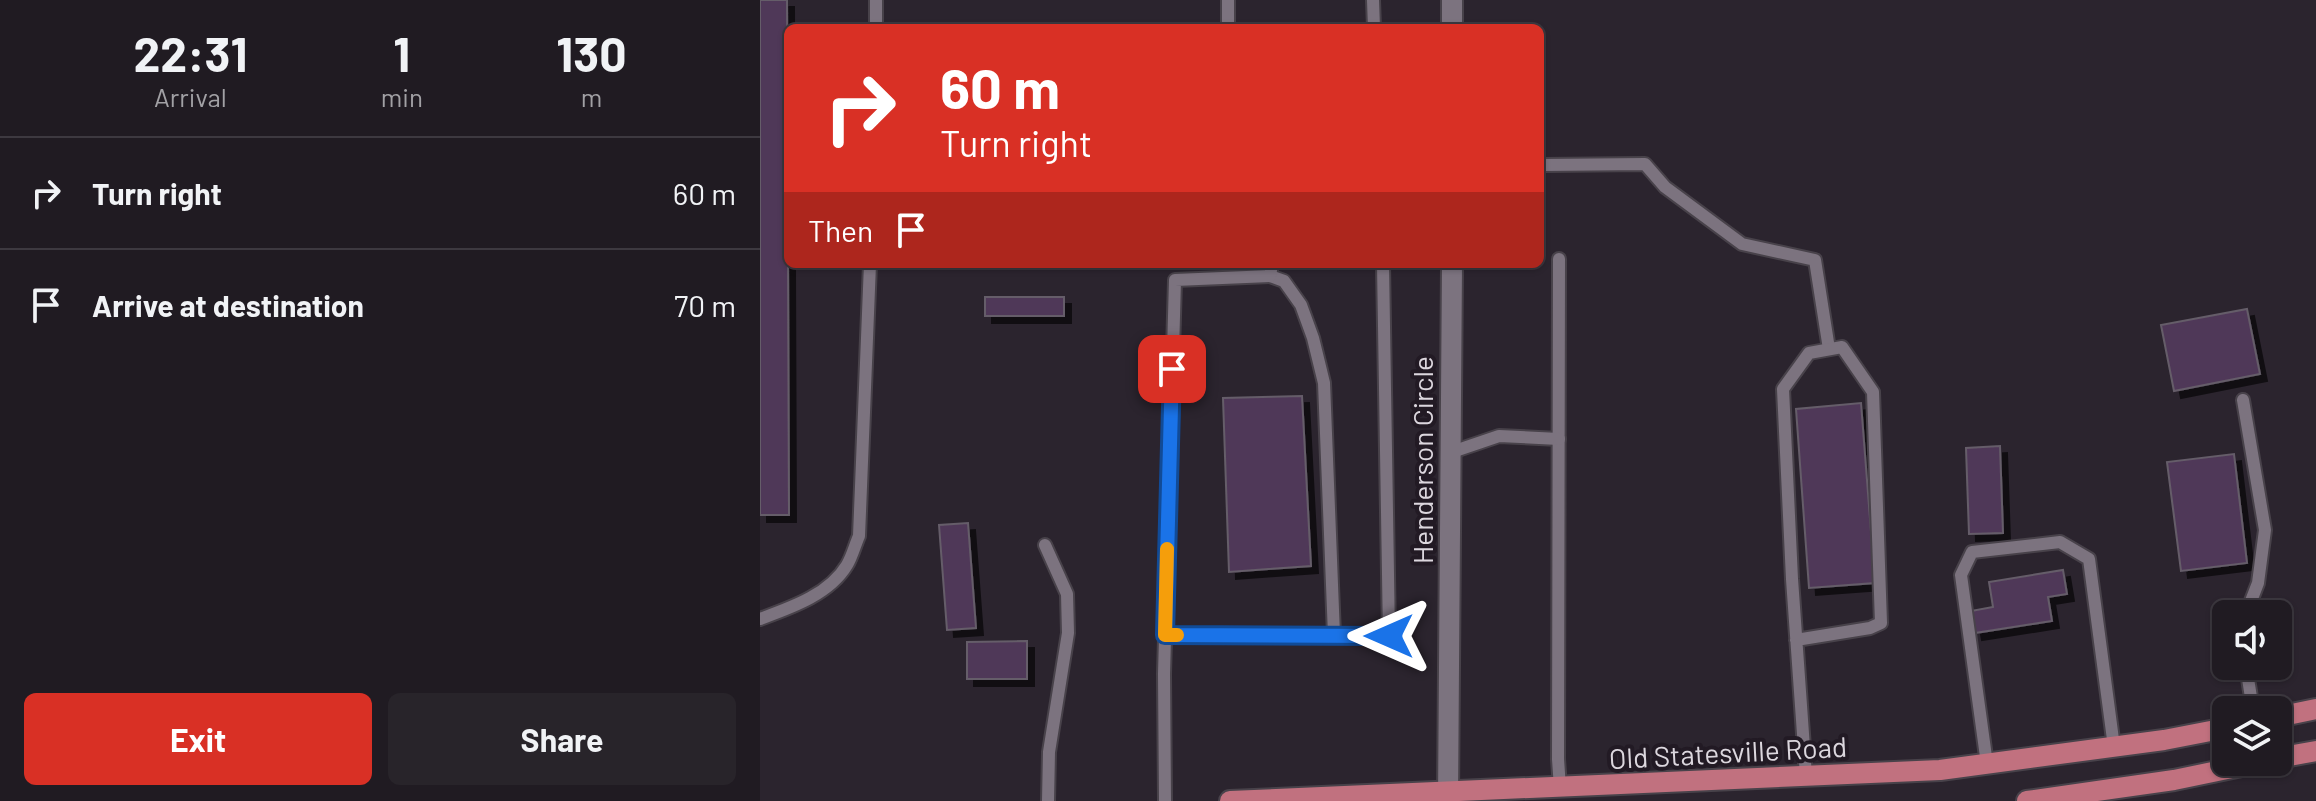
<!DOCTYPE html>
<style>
:root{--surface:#201b22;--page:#28242a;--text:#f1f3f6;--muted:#a2a1a5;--line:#3d3940;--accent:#d93025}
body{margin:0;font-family:Barlow,sans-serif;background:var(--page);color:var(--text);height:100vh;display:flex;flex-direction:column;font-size:30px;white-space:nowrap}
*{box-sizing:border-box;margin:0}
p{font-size:26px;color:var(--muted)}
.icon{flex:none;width:44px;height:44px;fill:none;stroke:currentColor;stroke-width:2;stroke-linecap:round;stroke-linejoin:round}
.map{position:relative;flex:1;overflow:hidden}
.panel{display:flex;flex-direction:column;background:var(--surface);width:760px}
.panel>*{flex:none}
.guide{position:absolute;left:24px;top:24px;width:760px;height:244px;border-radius:12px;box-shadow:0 2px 6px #0004,0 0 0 2px var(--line);background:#d93025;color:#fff;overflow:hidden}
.controls{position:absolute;left:1452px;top:600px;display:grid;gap:16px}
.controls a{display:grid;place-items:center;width:80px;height:80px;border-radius:12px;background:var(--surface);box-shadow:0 2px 6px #0004,0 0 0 2px var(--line);font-size:40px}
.pin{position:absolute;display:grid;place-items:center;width:68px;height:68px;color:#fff;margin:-34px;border-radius:16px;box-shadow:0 4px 12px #0006}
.me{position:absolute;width:88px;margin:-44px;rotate:270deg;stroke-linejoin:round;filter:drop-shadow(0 0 6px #0008)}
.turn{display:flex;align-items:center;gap:28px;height:168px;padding:0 24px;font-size:36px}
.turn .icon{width:104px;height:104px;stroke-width:2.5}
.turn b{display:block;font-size:56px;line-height:68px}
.then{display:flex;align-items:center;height:76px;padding:0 24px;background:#0003;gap:16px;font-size:30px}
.eta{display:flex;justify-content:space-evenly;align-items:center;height:136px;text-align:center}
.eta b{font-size:48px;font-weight:700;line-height:56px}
.cta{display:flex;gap:16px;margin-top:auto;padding:16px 24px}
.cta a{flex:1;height:92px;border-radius:12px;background:var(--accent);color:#fff;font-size:32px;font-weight:700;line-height:92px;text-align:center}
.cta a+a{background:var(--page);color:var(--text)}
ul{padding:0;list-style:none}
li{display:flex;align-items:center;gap:24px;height:112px;padding:0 24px;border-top:2px solid var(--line)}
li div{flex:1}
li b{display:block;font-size:30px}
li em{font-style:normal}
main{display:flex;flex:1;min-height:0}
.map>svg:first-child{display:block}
</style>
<main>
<section class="panel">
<div class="eta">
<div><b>22:31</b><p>Arrival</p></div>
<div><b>1</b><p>min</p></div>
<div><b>130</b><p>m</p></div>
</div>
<ul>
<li><svg class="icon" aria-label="right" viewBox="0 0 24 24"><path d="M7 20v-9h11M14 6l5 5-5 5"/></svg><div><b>Turn right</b></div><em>60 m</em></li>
<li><svg class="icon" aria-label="arrive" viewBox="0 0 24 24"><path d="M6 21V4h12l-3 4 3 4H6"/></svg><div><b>Arrive at destination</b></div><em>70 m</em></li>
</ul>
<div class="cta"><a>Exit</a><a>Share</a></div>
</section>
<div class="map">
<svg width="1556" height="801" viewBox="0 0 1556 801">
<defs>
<filter id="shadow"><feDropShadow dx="7" dy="7" stdDeviation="0" flood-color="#0009"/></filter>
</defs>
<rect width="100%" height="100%" fill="#2b242e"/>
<g fill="#503859" stroke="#655d69" stroke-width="2" filter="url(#shadow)">
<path d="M0,0h27l2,515h-29z"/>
<rect x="225" y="297" width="79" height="19"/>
<path d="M1487,309l13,65 -86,17 -13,-66z"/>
<path d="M542,396l9,170 -82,6 -6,-174z"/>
<path d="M1101,403l14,180 -66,5 -13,-179z"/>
<path d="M1240,446l3,87 -34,1 -3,-86z"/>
<path d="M1474,454l13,109 -66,8 -14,-109z"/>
<path d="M208,523l8,105 -29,2 -8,-105z"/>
<path d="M1303,570l4,24 -19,3 4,24 -77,12 -4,-22 22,-4 -4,-25z"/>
<path d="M267,641v38h-60v-37z"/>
</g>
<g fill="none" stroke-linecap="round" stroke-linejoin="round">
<g stroke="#48424a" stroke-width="16">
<g id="service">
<path d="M468,0v28"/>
<path d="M613,0l1,28"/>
<path d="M116,28v-28"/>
<path d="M780,167l3,-2 102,-1 20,23 77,57 73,16 14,89"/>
<path d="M799,259l-1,500 2,29"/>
<path d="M510,276l14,5 17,24 12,33 11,45 10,252"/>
<path d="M1483,400l22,130 -7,53 -12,31"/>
<path d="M689,453l50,-17 60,3"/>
<path d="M285,545l22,49 1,39 -19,119 -1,49"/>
<path d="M0,619c30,-11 69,-24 87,-54 5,-8 8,-20 12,-29l11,-272"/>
<path d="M405,635l224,1 -6,-372"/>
<path d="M1036,640l74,-12 11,-5 -8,-231 -31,-45 -33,6 -26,36 9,190 14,197"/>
<path d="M1486,666l7,44"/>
<path d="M1227,764l-26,-189 11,-23 88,-10 29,17 25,188"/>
<path d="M405,801l-1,-127 11,-394 95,-4 2,-12"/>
</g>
</g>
<g stroke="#48424a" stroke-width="24">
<g id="minor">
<path d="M692,0v28"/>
<path d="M688,801l4,-537"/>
</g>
</g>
<g stroke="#48424a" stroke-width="24">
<g id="primary">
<path d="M1518,717l38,-8"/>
<path d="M1518,758l38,-7"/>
<path d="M470,801l710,-31 224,-30 62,-12"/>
<path d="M1267,801l147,-21 87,-18"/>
</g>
</g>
<use href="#service" stroke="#7c737f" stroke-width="12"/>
<use href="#minor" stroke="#7c737f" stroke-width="20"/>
<use href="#primary" stroke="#c1717f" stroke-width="20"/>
</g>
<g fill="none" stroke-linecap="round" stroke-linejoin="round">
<g stroke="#114b97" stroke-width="20">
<path id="route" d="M412,369l-7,266 224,1"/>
</g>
<use href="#route" stroke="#1a73e8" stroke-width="14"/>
<path stroke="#f59e0b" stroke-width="14" d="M407,549l-2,86h12"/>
</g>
<g text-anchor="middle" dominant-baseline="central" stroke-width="8" stroke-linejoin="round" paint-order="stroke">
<g font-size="28" fill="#dcd7de" stroke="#221a24">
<text transform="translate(662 460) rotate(-90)">Henderson Circle</text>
<text transform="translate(968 752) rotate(-3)">Old Statesville Road</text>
</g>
</g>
</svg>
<div class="controls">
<a><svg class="icon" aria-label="sound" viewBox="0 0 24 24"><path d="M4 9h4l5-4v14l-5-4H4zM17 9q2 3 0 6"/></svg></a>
<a><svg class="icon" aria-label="layers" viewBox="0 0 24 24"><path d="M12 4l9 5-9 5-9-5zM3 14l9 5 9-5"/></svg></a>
</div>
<div class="pin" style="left:412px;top:369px;background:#d93025"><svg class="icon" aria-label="arrive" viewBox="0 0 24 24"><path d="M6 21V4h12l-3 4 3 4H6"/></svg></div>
<svg class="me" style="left:629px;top:636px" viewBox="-20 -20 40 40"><path d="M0-17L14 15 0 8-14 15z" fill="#1a73e8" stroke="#fff" stroke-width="4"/></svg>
<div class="guide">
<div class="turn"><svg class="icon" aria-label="right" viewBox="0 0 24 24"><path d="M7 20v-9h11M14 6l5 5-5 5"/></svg><div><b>60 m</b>Turn right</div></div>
<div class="then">Then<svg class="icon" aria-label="arrive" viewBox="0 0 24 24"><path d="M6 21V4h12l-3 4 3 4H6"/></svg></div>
</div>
</div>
</main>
